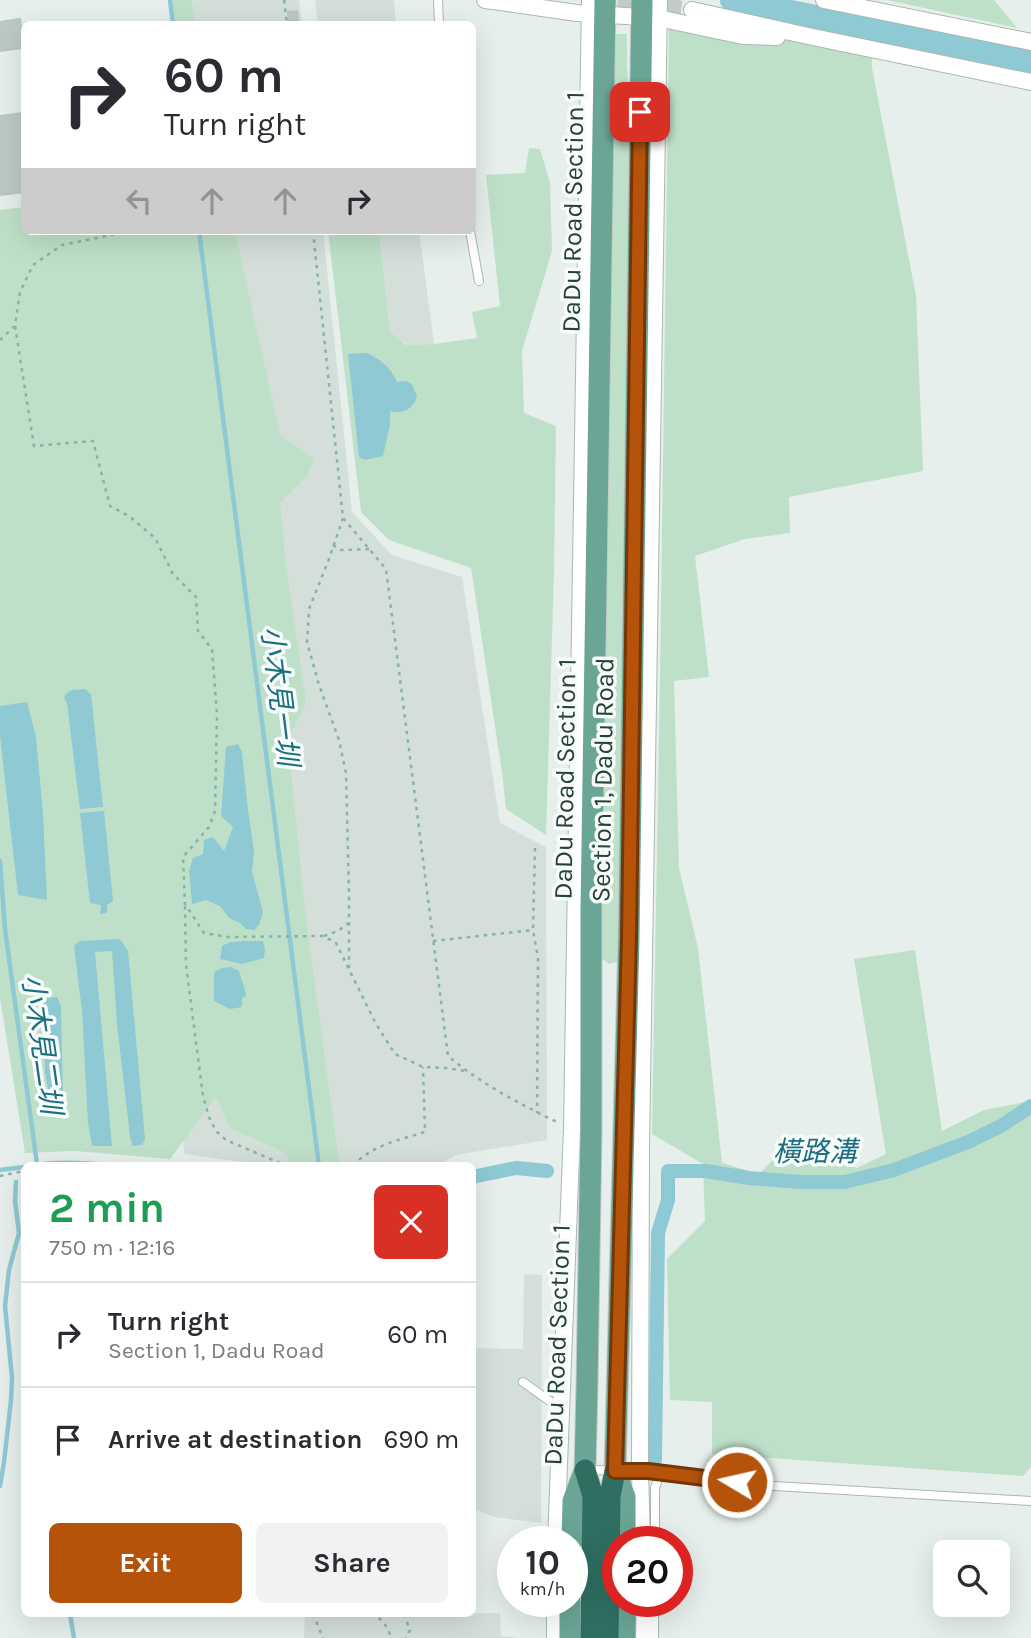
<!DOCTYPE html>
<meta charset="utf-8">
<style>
:root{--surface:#fff;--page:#f2f2f3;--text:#2b2b33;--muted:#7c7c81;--line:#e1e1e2;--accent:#b45309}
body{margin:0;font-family:Karla,"Noto Sans TC",sans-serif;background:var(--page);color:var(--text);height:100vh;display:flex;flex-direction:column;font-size:26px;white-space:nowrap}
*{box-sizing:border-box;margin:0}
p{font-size:23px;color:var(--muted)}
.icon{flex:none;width:38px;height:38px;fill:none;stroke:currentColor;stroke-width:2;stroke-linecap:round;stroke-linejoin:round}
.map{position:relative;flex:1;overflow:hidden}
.sheet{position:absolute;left:21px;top:1162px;width:455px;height:455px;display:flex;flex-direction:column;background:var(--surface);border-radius:10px;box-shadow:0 7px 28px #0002}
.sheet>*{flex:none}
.guide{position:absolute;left:21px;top:21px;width:455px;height:214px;border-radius:10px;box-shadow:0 7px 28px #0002;background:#fff;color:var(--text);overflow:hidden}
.tools{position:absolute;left:933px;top:1540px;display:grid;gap:14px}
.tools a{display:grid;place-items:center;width:77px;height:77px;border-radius:10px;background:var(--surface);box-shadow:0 7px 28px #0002;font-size:35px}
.speed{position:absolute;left:497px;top:1526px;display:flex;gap:14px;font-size:35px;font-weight:700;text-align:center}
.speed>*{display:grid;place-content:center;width:91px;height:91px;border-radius:50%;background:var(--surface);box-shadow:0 7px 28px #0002;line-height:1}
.speed small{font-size:18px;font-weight:400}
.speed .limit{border:10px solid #d22;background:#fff;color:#111}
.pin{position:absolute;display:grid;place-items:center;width:60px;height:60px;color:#fff;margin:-30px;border-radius:14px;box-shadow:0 4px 10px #0006}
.me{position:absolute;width:77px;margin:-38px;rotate:279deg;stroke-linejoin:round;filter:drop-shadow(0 0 5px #0008)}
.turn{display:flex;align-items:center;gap:24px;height:147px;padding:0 28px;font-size:32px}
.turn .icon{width:91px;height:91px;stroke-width:2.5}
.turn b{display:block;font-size:49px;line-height:60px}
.lanes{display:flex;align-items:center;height:66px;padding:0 28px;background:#0003;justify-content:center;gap:35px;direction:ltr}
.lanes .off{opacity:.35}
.round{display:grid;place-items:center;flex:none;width:74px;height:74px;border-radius:10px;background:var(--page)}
.summary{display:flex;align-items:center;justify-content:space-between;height:119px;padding:0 28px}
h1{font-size:42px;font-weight:700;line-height:52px;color:#1e9e55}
.cta{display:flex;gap:14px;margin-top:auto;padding:14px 28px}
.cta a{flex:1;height:80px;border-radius:10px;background:var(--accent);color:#fff;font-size:28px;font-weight:700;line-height:80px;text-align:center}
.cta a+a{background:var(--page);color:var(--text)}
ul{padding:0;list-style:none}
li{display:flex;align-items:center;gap:21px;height:105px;padding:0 28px;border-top:2px solid var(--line)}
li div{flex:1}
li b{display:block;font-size:26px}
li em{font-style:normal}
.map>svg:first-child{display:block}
</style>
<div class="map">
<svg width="1031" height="1638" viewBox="0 0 1031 1638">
<rect width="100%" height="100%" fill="#e6efeb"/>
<g fill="#d4dfda">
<path d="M192,0h107l3,24h-108z"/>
<path d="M315,0h79l2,24h-78z"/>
<path d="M0,221l24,10h299l29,281 40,43 70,22 38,246 46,24 1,293 -91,15 -18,11 -174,-1 -80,-11 -22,-360z"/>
<path d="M379,231h40l15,113 -27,1 -17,-14z"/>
<path d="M524,1274l18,1 -1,248 -47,-6 -21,-8v-161l50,1z"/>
<path d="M500,1613l1,23 19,2h-216l1,-24z"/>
</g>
<g fill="#bfe0c8">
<path d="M172,0h20l3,24h-20z"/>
<path d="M887,0h107l23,28z"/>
<path d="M669,26l90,7 113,21v14l44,228 7,175 -134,26 1,36 -45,6 -50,17 14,121 -35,4 5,187 19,80 24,215 37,11 30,-31 44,2 3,18 21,5 29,-14 -32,-195 61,-9 27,181 42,-21 47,-9v366l-8,9 -311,-22v-52l-42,-2 -3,-141 38,-38 -2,-57 -51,-30 8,-453z"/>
<path d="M613,34h14v31l4,62 -11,834 -11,3 -7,-5v-54z"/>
<path d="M529,148l11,1 10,34 2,68 -30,100 2,62 32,13 -2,145 -8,264 -40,-26 -4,-37 -31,-204 -82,-28 -28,-28 -33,-281h51l11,100 16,14 28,-1 43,-6 -5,-26 28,-6 -14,-131 39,-2z"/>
<path d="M24,207v24h211l45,204 34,24 -7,17 -27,27 6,62 20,136 -18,41 17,169 33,244 4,10h-49l-10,-13 -53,-24 -14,-31 -46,62 -95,-8 -50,2 -25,-155v-788z"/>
</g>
<g fill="#8ec9d4">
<path d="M367,353c15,7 23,14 30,29l9,-1 6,3 5,13c-5,13 -14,17 -27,14v14l-7,31 -18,4 -6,-3 -11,-103z"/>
<path d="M85,689l6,5 12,113 -23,2 -13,-106 -3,-5 2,-4 6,-4z"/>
<path d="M27,702l9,35 7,76 4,87 -29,-5 -18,-159v-30z"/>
<path d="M238,744l4,8 6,58 6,41 -2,21 11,40 -4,13 -5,5 -8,-1 -6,-6 -11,-5 -9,-12 -14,-6 -14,4 -3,-33 4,-13 10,-4 1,-14 9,-3 11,14 9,-24 -12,-11 5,-69z"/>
<path d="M104,811l9,90 -6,4v8l-7,1 1,-9 -11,-2 -10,-90z"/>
<path d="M120,939l8,12 17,188 -3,6 -9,1 -3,-9 -13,-113 -5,-73 -17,1 17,194h-20l-4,-23 -6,-112 -8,-65 6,-5z"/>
<path d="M247,941h16l2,8 -1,9 -22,6 -22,-5 2,-13 8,-4z"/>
<path d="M231,967l8,4c2,9 6,15 7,25l-4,2v9l-12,2 -16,-8v-29l8,-4z"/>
<path d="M57,997l4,9 2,91 -13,3 -5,-28 -3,-73z"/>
</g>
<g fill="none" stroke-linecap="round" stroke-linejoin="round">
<g stroke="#8ec9d4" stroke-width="4.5">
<path d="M170,0l3,24"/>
<path d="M199,231l120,935"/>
<path d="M0,861l5,68 32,235"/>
<path d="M33,1166c24,-6 65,-2 91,0"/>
<path d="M0,1170l24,-3"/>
<path d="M0,1486l4,-24 7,-62 1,-22 -7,-72 4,-36 10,-37 -4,-32 1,-19"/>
<path d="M70,1614l4,24"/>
</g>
<g stroke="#8ec9d4" stroke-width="14">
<path d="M472,1177l44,-9 31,3"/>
<path d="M655,1460l3,-227 10,-33v-29h38l43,7 50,4h46l49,-12 74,-28 33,-16 30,-20"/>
</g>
<path stroke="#8ec9d4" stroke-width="24" d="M732,0l299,61"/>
</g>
<g fill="#bbcac4" stroke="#b8c9c2" stroke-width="2">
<path d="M297,11l1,13h-9l-1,-12z"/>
<path d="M20,19l4,29 -24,3v-29z"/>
<path d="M24,113v79l-24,3v-79z"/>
</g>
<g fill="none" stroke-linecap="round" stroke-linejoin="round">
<path stroke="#bfccc8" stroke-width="16" stroke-dasharray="16 8" stroke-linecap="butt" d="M618,0l74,10"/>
<g stroke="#a8b8b2" stroke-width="10">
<g id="lane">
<path d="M438,0l1,24"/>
<path d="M470,231l9,50"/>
<path d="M523,1382l28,20 11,3"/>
<path d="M588,1470l60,1 49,5 60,9 274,16"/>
<path d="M655,1542v-54l5,-15"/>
<path d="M654,1638v-37"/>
</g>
</g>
<g stroke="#a8b8b2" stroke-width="18">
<g id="street">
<path d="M485,0l92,13 81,5 85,18 34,1"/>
<path d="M824,0l207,42"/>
<path d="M692,10l116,26 223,46"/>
<path d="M556,1542l16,-413 18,-1129"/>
<path d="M642,1542l-2,-71 1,-325 18,-1146"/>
<path d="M555,1638v-37"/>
<path d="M644,1638l1,-37"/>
</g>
</g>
<g stroke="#c2cac8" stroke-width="23">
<g id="primary">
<path d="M572,1542l1,-41 12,-31 2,-85 4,-253v-222l14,-910"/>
<path d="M625,1542v-45l-10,-26 14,-534 13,-937"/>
<path d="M625,1601v37"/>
<path d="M570,1638v-37"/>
</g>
</g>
<g stroke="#c2cac8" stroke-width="23">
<g id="highway">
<path d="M585,1470l8,26 -2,142"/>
<path d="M608,1638l2,-142 5,-25"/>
</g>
</g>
<g stroke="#86b3a5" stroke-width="2.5" stroke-dasharray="3.5 5" stroke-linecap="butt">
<path d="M284,0l3,24"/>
<path d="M313,231l30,287 43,51 62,487c33,28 72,48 111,67"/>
<path d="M15,326l19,120 59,-5 17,65 19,10 26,22 18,36 23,23 2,34 14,18 5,66 -2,96 -6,16 -26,30 2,47 19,29 24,4 95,-1 13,7 40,81 19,30 28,13 23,1 20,3"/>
<path d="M0,340l15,-14 5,-34 13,-27 29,-20 69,-14"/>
<path d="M343,518l-14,41 -20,50 -2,33 12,43 20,55 7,33 3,120v75"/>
<path d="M333,545l8,5 30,-1"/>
<path d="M535,848l-2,82 5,28 -1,155"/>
<path d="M185,906l1,59 17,131 6,21 7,14 10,9 61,26"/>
<path d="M324,936l14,-5 10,-8"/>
<path d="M433,941l100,-11"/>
<path d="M353,1166c19,-21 46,-26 72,-34l-2,-65"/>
<path d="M0,1176l24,-5"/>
<path d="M313,1614l10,24"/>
<path d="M371,1614c11,4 17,13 20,24"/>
<path d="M404,1614l6,16 -4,8"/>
</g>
<use href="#lane" stroke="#fff" stroke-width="8"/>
<use href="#street" stroke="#fff" stroke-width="16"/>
<use href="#primary" stroke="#6aa596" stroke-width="21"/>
<use href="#highway" stroke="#2f6f62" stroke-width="21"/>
</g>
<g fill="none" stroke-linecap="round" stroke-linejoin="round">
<g stroke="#753606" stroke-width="18">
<path id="route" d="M640,112l-11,825 -14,534h33l89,11"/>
</g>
<use href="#route" stroke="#b45309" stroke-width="12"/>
</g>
<g text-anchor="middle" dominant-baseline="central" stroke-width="7" stroke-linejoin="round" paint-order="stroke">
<g font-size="26" fill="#24423a" stroke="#f7fbf9">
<text transform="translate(573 212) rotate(-89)">DaDu Road Section 1</text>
<text transform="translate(565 779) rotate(-89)">DaDu Road Section 1</text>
<text transform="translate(603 780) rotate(-89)">Section 1, Dadu Road</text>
<text transform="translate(557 1345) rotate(-88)">DaDu Road Section 1</text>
</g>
<g font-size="28" font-style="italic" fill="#1c6f80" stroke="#f7fbf9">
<text transform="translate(280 696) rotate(83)">小木見一圳</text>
<text transform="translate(42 1044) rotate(82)">小木見二圳</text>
<text x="815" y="1151">橫路溝</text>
</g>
</g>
</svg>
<div class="tools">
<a><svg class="icon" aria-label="search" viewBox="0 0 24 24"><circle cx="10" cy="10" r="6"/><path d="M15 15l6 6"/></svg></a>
</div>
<div class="speed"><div>10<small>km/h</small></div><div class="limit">20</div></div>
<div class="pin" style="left:640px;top:112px;background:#d93025"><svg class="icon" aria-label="arrive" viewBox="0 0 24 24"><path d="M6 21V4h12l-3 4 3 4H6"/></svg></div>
<svg class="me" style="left:737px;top:1482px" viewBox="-20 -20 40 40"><circle r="17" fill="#b45309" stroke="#fff" stroke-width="3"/><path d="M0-11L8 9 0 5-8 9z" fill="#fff"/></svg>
<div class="guide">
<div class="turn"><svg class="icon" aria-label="right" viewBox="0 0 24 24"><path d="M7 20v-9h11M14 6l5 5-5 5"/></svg><div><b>60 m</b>Turn right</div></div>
<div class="lanes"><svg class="icon off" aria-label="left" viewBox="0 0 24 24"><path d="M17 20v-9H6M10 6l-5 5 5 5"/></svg><svg class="icon off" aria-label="ahead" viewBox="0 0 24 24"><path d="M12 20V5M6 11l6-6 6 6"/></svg><svg class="icon off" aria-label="ahead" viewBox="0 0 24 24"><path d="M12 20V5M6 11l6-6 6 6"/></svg><svg class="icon" aria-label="right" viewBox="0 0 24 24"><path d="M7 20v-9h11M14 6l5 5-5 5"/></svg></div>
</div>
<section class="sheet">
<div class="summary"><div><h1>2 min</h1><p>750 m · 12:16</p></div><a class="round" style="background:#d93025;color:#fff"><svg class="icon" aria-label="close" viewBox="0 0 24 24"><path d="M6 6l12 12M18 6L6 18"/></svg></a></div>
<ul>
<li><svg class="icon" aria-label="right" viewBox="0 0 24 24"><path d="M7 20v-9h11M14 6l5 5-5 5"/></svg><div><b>Turn right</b><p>Section 1, Dadu Road</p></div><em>60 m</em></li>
<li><svg class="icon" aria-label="arrive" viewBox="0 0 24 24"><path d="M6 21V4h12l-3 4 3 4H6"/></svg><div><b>Arrive at destination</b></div><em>690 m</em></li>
</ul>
<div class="cta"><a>Exit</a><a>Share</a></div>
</section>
</div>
